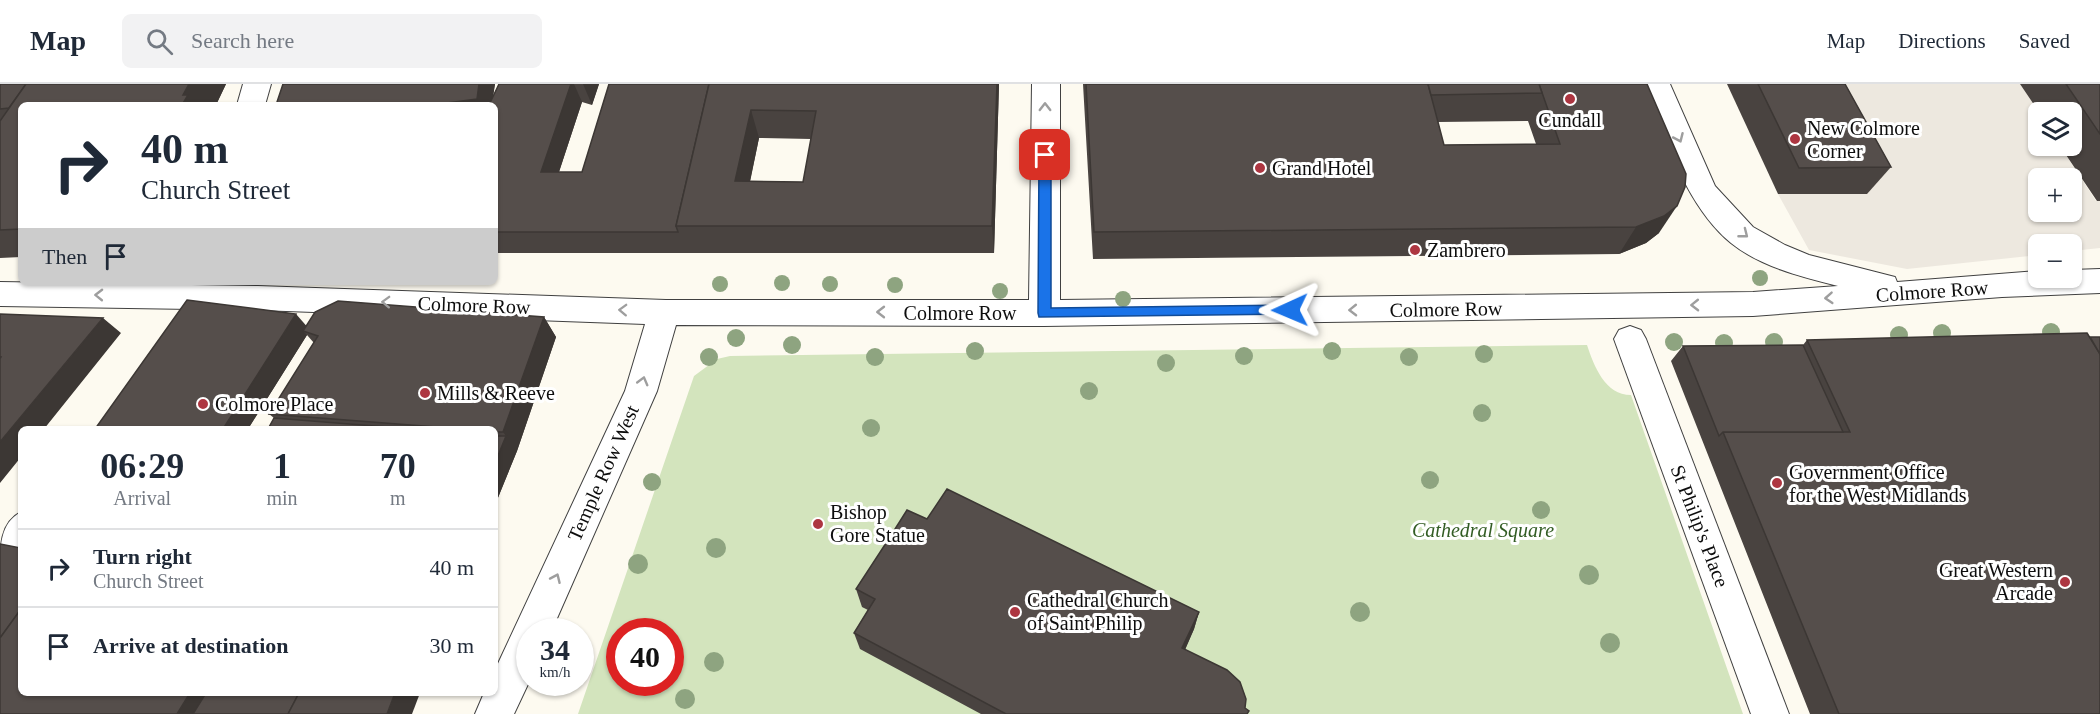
<!DOCTYPE html>
<meta charset="utf-8">
<style>
:root{--surface:#fff;--page:#f2f2f3;--text:#1f2937;--muted:#747a83;--line:#e0e1e3}
body{margin:0;font-family:"Times New Roman",serif;background:var(--page);color:var(--text);height:100vh;display:flex;flex-direction:column;font-size:22px;white-space:nowrap}
*{box-sizing:border-box;margin:0}
p{font-size:20px;color:var(--muted)}
.icon{flex:none;width:33px;height:33px;fill:none;stroke:currentColor;stroke-width:2;stroke-linecap:round;stroke-linejoin:round}
.map{position:relative;flex:1;overflow:hidden}
.panel{position:absolute;left:18px;top:342px;width:480px;height:270px;display:flex;flex-direction:column;background:var(--surface);border-radius:9px;box-shadow:0 2px 4px #0004}
.panel>*{flex:none}
.hud{position:absolute;left:18px;top:18px;width:480px;height:183px;border-radius:9px;box-shadow:0 2px 4px #0004;background:#fff;color:var(--text);overflow:hidden}
.tools{position:absolute;left:2028px;top:18px;display:grid;gap:12px}
.tools a{display:grid;place-items:center;width:54px;height:54px;border-radius:9px;background:var(--surface);box-shadow:0 2px 4px #0004;font-size:30px}
.speed{position:absolute;left:516px;top:534px;display:flex;gap:12px;font-size:30px;font-weight:700;text-align:center}
.speed>*{display:grid;place-content:center;width:78px;height:78px;border-radius:50%;background:var(--surface);box-shadow:0 2px 4px #0004;line-height:1}
.speed small{font-size:15px;font-weight:400}
.speed .limit{border:9px solid #d22;background:#fff;color:#111}
.pin{position:absolute;display:grid;place-items:center;width:51px;height:51px;color:#fff;margin:-26px;border-radius:12px;box-shadow:0 3px 9px #0006}
.me{position:absolute;width:66px;margin:-33px;rotate:269deg;stroke-linejoin:round;filter:drop-shadow(0 0 4px #0008)}
.turn{display:flex;align-items:center;gap:21px;height:126px;padding:0 24px;font-size:27px}
.turn .icon{width:78px;height:78px;stroke-width:2.5}
.turn b{display:block;font-size:42px;line-height:51px}
.then{display:flex;align-items:center;height:57px;padding:0 24px;background:#0003;gap:12px;font-size:22px}
.eta{display:flex;justify-content:space-evenly;align-items:center;height:102px;text-align:center}
.eta b{font-size:36px;font-weight:600;line-height:42px}
ul{padding:0;list-style:none}
li{display:flex;align-items:center;gap:18px;height:78px;padding:0 24px;border-top:2px solid var(--line)}
li div{flex:1}
li b{display:block;font-size:22px}
li em{font-style:normal}
header{display:flex;align-items:center;gap:36px;box-sizing:border-box;height:84px;padding:0 30px;background:var(--surface);border-bottom:2px solid var(--line)}
header strong{font-size:28px}
nav{display:flex;gap:33px;margin-inline-start:auto;font-size:21px}
.search{width:420px;height:54px;background:var(--page);display:flex;align-items:center;gap:15px;box-sizing:border-box;padding:0 21px;border-radius:9px;color:var(--muted);font-size:22px}
.map>svg:first-child{display:block}
</style>
<header>
<strong>Map</strong>
<div class="search"><svg class="icon" aria-label="search" viewBox="0 0 24 24"><circle cx="10" cy="10" r="6"/><path d="M15 15l6 6"/></svg>Search here</div>
<nav><a>Map</a><a>Directions</a><a>Saved</a></nav>
</header>
<div class="map">
<svg width="2100" height="630" viewBox="0 0 2100 630">
<rect width="100%" height="100%" fill="#fdfaf0"/>
<path fill="#d3e4bd" fill-rule="evenodd" d="M1587,261c7,21 18,50 44,50l112,319h-1165l116,-338 23,-17 13,-3zM620,548h50v50h-50z"/>
<path fill="#ede8df" fill-rule="evenodd" d="M1809,0h211l19,28 -1,34h22l36,55h4v47l-28,3v-7h-34v11l-131,14 -98,-19 -31,-56h89zM2038,94h34v34h-34z"/>
<g fill="none" stroke-linecap="round" stroke-linejoin="round">
<g stroke="#404040" stroke-width="2">
<g id="minor">
<path d="M243,0h28l-6,21h-28z"/>
<path d="M1032,0h28v216l693,-8 85,-6c-36,-9 -77,-19 -107,-43 -45,-37 -66,-106 -89,-159h28l45,102 38,41 32,18 24,10 86,22 2,5 141,-11v7h34v-8l28,-1v24l-98,4 -249,19 -709,10 -368,-1 -19,66 -106,241h-21v48l-16,34h-39l9,-21h11v-23l130,-279 20,-67 -387,-14 -258,-4v-24l258,4 408,14h363z"/>
<path d="M1630,242l11,4 5,9 143,375h-38l-137,-375 5,-9z"/>
<path d="M21,428c0,26 8,49 -21,60 0,-26 0,-49 21,-60z"/>
</g>
</g>
<use href="#minor" fill="#fff" fill-rule="evenodd"/>
</g>
<g fill="#8ea480">
<circle cx="1760" cy="194" r="8"/>
<circle cx="782" cy="199" r="8"/>
<circle cx="720" cy="200" r="8"/>
<circle cx="830" cy="200" r="8"/>
<circle cx="895" cy="201" r="8"/>
<circle cx="1000" cy="207" r="8"/>
<circle cx="1123" cy="215" r="8"/>
<circle cx="2051" cy="248" r="9"/>
<circle cx="1942" cy="249" r="9"/>
<circle cx="1899" cy="251" r="9"/>
<circle cx="736" cy="254" r="9"/>
<circle cx="1674" cy="258" r="9"/>
<circle cx="1774" cy="258" r="9"/>
<circle cx="1724" cy="259" r="9"/>
<circle cx="792" cy="261" r="9"/>
<circle cx="975" cy="267" r="9"/>
<circle cx="1332" cy="267" r="9"/>
<circle cx="1484" cy="270" r="9"/>
<circle cx="1244" cy="272" r="9"/>
<circle cx="709" cy="273" r="9"/>
<circle cx="875" cy="273" r="9"/>
<circle cx="1409" cy="273" r="9"/>
<circle cx="1166" cy="279" r="9"/>
<circle cx="1089" cy="307" r="9"/>
<circle cx="1482" cy="329" r="9"/>
<circle cx="871" cy="344" r="9"/>
<circle cx="1430" cy="396" r="9"/>
<circle cx="652" cy="398" r="9"/>
<circle cx="1541" cy="426" r="9"/>
<circle cx="716" cy="464" r="10"/>
<circle cx="638" cy="480" r="10"/>
<circle cx="1589" cy="491" r="10"/>
<circle cx="1360" cy="528" r="10"/>
<circle cx="1610" cy="559" r="10"/>
<circle cx="714" cy="578" r="10"/>
<circle cx="685" cy="615" r="10"/>
</g>
<g fill="#494340" fill-rule="evenodd">
<path d="M0,0h226l-10,21h-195v152l-21,1z"/>
<path d="M283,0h212l-2,14 6,-14h100l-7,21 -10,-3 -23,70h23l27,-88h390l-5,169h-499v-148zM759,54l52,1 -8,43h-53z"/>
<path d="M1083,0h564l12,149 -13,10 -27,11 -526,5zM1528,37l8,23 -92,1 -6,-23z"/>
<path d="M1727,0h118l46,83 -24,27h-89z"/>
<path d="M2020,0h80v117h-3l-37,-55h12v-34h-33z"/>
<path d="M544,233l12,20 -39,114 -22,54v-76h-227l6,-11 -5,-4 45,-71 -7,-8 -59,94h-153l211,-104z"/>
<path d="M1807,256l293,374h-290l-139,-353 12,-15 120,-1z"/>
<path d="M927,435l272,93 -5,17 -9,21 60,58 2,6h-266l-121,-65 -6,-16 14,-23 -6,-3 -6,-18z"/>
</g>
<g fill="#3c3734">
<path d="M189,0h37l-10,21h-34l1,-10z"/>
<path d="M479,0h16l-4,21h-59z"/>
<path d="M571,0h3l8,18 -30,91 -11,-21z"/>
<path d="M583,0h16l-7,21z"/>
<path d="M997,0h2l-5,169 -2,-27z"/>
<path d="M751,26l8,28 -15,71 -9,-28z"/>
<path d="M1677,122l-18,27 -13,10 -27,11 17,-27z"/>
<path d="M296,230l14,16 -7,1 4,4 -59,94h-25z"/>
<path d="M544,233l12,20 -39,114 -22,54v-42l11,-27 -3,-4z"/>
<path d="M103,234l18,15 -77,96h-23v28l-21,26v-41z"/>
<path d="M1199,528l-5,17 -16,36 4,-17z"/>
<path d="M190,609h41l-12,21h-42z"/>
<path d="M395,609h25l-8,21h-25z"/>
</g>
<g fill="#554e4b" stroke="#3c3734" stroke-width="1.5" fill-rule="evenodd">
<path d="M0,0h26l-17,24 -9,1z"/>
<path d="M26,0h163l-6,11h5l-6,10h-161v124l-21,1v-109z"/>
<path d="M283,0h196l-2,15 -45,6h-156z"/>
<path d="M499,0h72l-30,88h41l27,-88h100l-33,142 2,6h-183v-127h-6z"/>
<path d="M709,0h288l-5,142h-316zM751,26l65,1 -13,71 -68,-1z"/>
<path d="M1086,0h342l16,61 116,-1 -21,-60h108l39,90 -1,13 -8,19 -13,10 -28,11 -542,5z"/>
<path d="M1428,0h111l3,9 -111,2z"/>
<path d="M1758,0h87l46,83 -92,1z"/>
<path d="M2066,0h34v50z"/>
<path d="M187,216l109,14 -73,115h-128z"/>
<path d="M338,217l206,16 -41,115h-8v-3h-33l-193,-15 49,-78 -15,-5 12,-19z"/>
<path d="M0,230l103,4 -103,124v-83l1,-2h-1z"/>
<path d="M2087,249l13,21v360h-261l-116,-282h127l-43,-92z"/>
<path d="M2090,253h10v17z"/>
<path d="M1803,261l40,87h-120l-4,4 -36,-90z"/>
<path d="M274,334l138,11h-144z"/>
<path d="M495,352h11l-11,27z"/>
<path d="M947,405l252,123 -17,36 45,22 13,12 6,17 -1,9 4,3 -2,3h-241l-152,-81 21,-34 -19,-10 34,-52 17,-27 20,9z"/>
<path d="M0,460l21,4v61l-21,29z"/>
<path d="M21,525v84h169l-13,21h-177v-76z"/>
<path d="M206,609h93l-11,21h-95z"/>
<path d="M299,609h96l-8,21h-99z"/>
</g>
<defs><path id="oneway-chevron" d="M-2-3.5L2.5 0L-2 3.5" fill="none" stroke-width="1.6" stroke-linecap="round" stroke-linejoin="round" transform="scale(1.5)"/></defs>
<g stroke="#9e9e9e">
<use href="#oneway-chevron" transform="translate(1045 23) rotate(-90)"/>
<use href="#oneway-chevron" transform="translate(1679 54) rotate(66)"/>
<use href="#oneway-chevron" transform="translate(1744 150) rotate(38)"/>
<use href="#oneway-chevron" transform="translate(99 211) rotate(-179)"/>
<use href="#oneway-chevron" transform="translate(1829 214) rotate(176)"/>
<use href="#oneway-chevron" transform="translate(386 218) rotate(-178)"/>
<use href="#oneway-chevron" transform="translate(1695 221) rotate(179)"/>
<use href="#oneway-chevron" transform="translate(623 226) rotate(-178)"/>
<use href="#oneway-chevron" transform="translate(1353 226) rotate(179)"/>
<use href="#oneway-chevron" transform="translate(881 228) rotate(-180)"/>
<use href="#oneway-chevron" transform="translate(643 297) rotate(-75)"/>
<use href="#oneway-chevron" transform="translate(556 494) rotate(-66)"/>
</g>
<path fill="#1a73e8" stroke="#114b97" stroke-width="1.5" d="M1045,67l6,4v153l239,-3 6,5 -1,4 -256,3 -1,-4 1,-158z"/>
<g fill="#ad3641" stroke="#fff" stroke-width="2">
<circle cx="1570" cy="15" r="6"/>
<circle cx="1795" cy="55" r="6"/>
<circle cx="1260" cy="84" r="6"/>
<circle cx="1415" cy="166" r="6"/>
<circle cx="425" cy="309" r="6"/>
<circle cx="203" cy="320" r="6"/>
<circle cx="1777" cy="399" r="6"/>
<circle cx="818" cy="440" r="6"/>
<circle cx="2065" cy="498" r="6"/>
<circle cx="1015" cy="528" r="6"/>
</g>
<g text-anchor="middle" dominant-baseline="central" stroke-width="6" stroke-linejoin="round" paint-order="stroke">
<g font-size="20" fill="#0d0d0d" stroke="#fff" text-anchor="start">
<text x="1570" y="36" text-anchor="middle">Cundall</text>
<text x="1807" y="44">New Colmore<tspan x="1807" dy="23">Corner</tspan></text>
<text x="1272" y="84">Grand Hotel</text>
<text x="1427" y="166">Zambrero</text>
<text x="437" y="309">Mills &amp; Reeve</text>
<text x="215" y="320">Colmore Place</text>
<text x="1789" y="388">Government Office<tspan x="1789" dy="23">for the West Midlands</tspan></text>
<text x="830" y="428">Bishop<tspan x="830" dy="23">Gore Statue</tspan></text>
<text x="2053" y="486" text-anchor="end">Great Western<tspan x="2053" dy="23">Arcade</tspan></text>
<text x="1027" y="516">Cathedral Church<tspan x="1027" dy="23">of Saint Philip</tspan></text>
</g>
<g font-size="20" fill="#0d0d0d" stroke="#fff">
<text transform="translate(1932 207) rotate(-4)">Colmore Row</text>
<text transform="translate(474 221) rotate(2)">Colmore Row</text>
<text transform="translate(1446 225) rotate(-1)">Colmore Row</text>
<text x="960" y="229">Colmore Row</text>
<text transform="translate(603 389) rotate(-66)">Temple Row West</text>
<text transform="translate(1700 442) rotate(69)">St Philip's Place</text>
</g>
<g font-size="20" font-style="italic" fill="#335d25" stroke="#fff">
<text x="1483" y="446">Cathedral Square</text>
</g>
</g>
</svg>
<div class="tools">
<a><svg class="icon" aria-label="layers" viewBox="0 0 24 24"><path d="M12 4l9 5-9 5-9-5zM3 14l9 5 9-5"/></svg></a>
<a>+</a>
<a>−</a>
</div>
<div class="speed"><div>34<small>km/h</small></div><div class="limit">40</div></div>
<div class="pin" style="left:1045px;top:71px;background:#d93025"><svg class="icon" aria-label="arrive" viewBox="0 0 24 24"><path d="M6 21V4h12l-3 4 3 4H6"/></svg></div>
<svg class="me" style="left:1290px;top:226px" viewBox="-20 -20 40 40"><path d="M0-17L14 15 0 8-14 15z" fill="#1a73e8" stroke="#fff" stroke-width="4"/></svg>
<div class="hud">
<div class="turn"><svg class="icon" aria-label="right" viewBox="0 0 24 24"><path d="M7 20v-9h11M14 6l5 5-5 5"/></svg><div><b>40 m</b>Church Street</div></div>
<div class="then">Then<svg class="icon" aria-label="arrive" viewBox="0 0 24 24"><path d="M6 21V4h12l-3 4 3 4H6"/></svg></div>
</div>
<section class="panel">
<div class="eta">
<div><b>06:29</b><p>Arrival</p></div>
<div><b>1</b><p>min</p></div>
<div><b>70</b><p>m</p></div>
</div>
<ul>
<li><svg class="icon" aria-label="right" viewBox="0 0 24 24"><path d="M7 20v-9h11M14 6l5 5-5 5"/></svg><div><b>Turn right</b><p>Church Street</p></div><em>40 m</em></li>
<li><svg class="icon" aria-label="arrive" viewBox="0 0 24 24"><path d="M6 21V4h12l-3 4 3 4H6"/></svg><div><b>Arrive at destination</b></div><em>30 m</em></li>
</ul>
</section>
</div>
